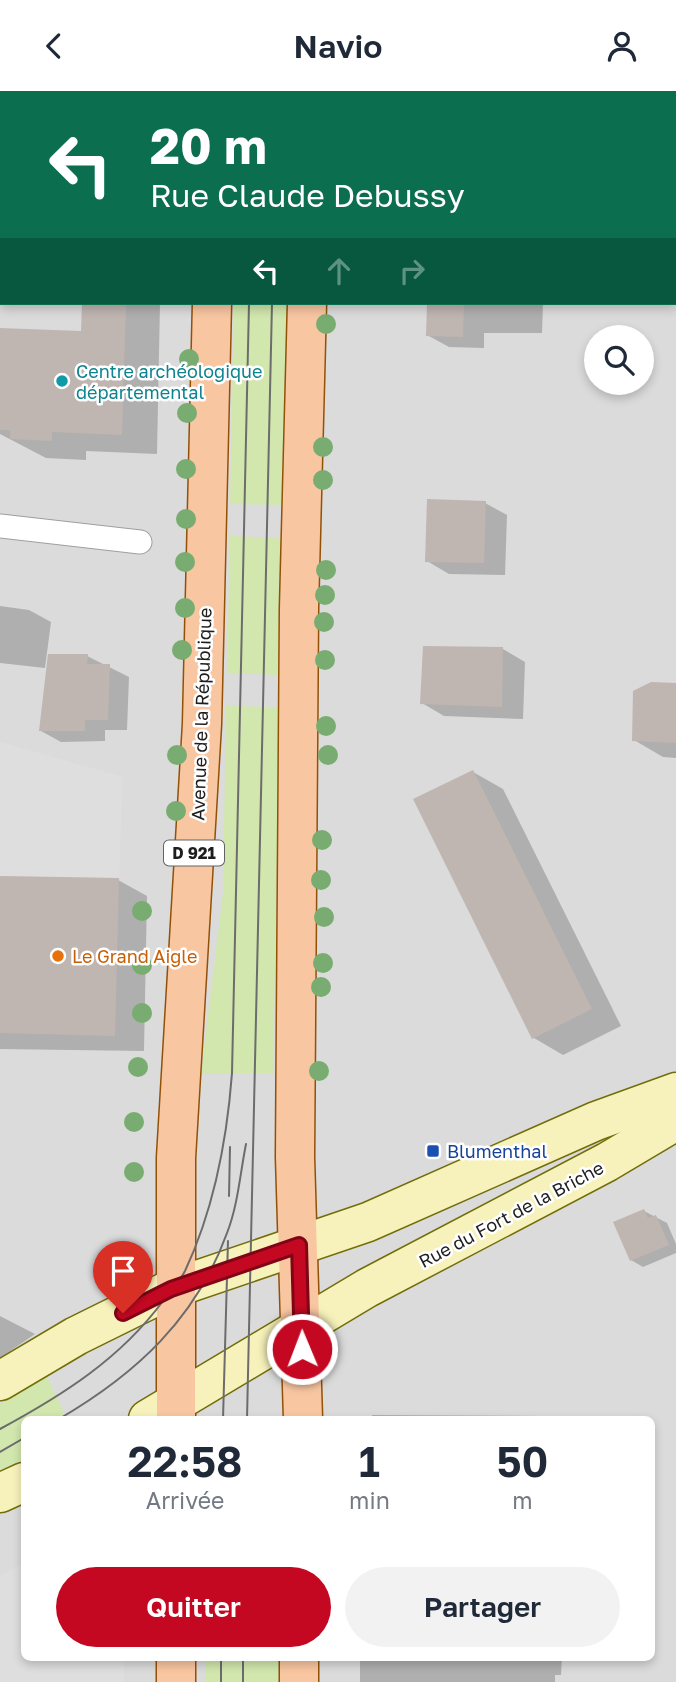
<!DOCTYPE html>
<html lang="fr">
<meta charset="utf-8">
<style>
:root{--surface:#fff;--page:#f2f2f3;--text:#1f2937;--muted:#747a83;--accent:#c40822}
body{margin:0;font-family:"Golos Text",sans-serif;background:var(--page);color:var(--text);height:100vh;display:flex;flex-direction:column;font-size:26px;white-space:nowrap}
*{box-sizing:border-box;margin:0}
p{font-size:23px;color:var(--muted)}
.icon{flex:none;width:38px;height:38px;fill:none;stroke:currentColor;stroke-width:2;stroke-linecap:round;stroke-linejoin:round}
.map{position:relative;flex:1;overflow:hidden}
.sheet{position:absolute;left:21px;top:1325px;width:634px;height:245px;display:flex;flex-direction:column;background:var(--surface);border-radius:10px;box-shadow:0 4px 10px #0003}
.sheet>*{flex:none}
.guide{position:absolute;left:0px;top:0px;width:677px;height:214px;box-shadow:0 4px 10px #0003;background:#0b6e4f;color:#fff;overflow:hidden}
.controls{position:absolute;left:584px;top:234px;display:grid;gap:14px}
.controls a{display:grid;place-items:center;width:70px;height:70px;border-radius:50%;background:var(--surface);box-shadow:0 4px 10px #0003;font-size:35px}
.pin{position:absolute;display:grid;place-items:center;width:60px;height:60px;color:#fff;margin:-72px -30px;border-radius:50% 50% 50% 0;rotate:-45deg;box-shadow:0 0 7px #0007}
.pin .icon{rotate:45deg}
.me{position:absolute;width:77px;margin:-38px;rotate:359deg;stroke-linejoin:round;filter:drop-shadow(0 0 5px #0008)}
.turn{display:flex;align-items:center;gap:24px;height:147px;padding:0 35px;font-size:32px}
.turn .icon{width:91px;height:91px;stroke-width:2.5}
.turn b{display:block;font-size:49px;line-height:60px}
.lanes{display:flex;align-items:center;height:66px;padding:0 35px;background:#0003;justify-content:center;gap:35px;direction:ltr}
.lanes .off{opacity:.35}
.eta{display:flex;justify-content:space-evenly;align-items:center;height:119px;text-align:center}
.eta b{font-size:42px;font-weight:600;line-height:49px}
.action{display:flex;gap:14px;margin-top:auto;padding:14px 35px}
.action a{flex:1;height:80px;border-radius:42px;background:var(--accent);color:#fff;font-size:28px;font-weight:600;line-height:80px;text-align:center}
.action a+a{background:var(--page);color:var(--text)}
header{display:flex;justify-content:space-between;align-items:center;height:91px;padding:0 35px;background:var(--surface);font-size:32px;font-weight:600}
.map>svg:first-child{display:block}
</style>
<header><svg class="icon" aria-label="back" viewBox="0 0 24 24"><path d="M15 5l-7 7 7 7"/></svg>Navio<svg class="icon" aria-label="person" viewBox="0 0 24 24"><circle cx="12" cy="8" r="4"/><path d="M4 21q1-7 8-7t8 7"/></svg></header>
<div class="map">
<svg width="676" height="1591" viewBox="0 0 676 1591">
<rect width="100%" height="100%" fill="#efeae5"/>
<path fill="#dcdbdb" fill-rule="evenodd" d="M0,0h676v1591h-676zM2,2h674v210h-674zM597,247h45v45h-45zM24,1328h627v238h-627z"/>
<g fill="#d1e7ad">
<path d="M234,212h54l-4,202 -54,-1z"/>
<path d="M230,445l53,2 -2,137 -54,-2z"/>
<path d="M226,615l54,1 -7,366 -72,1 22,-181z"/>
<path d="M46,1284l21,44h-43v42l-24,11v-68z"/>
<path d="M205,1566h77l-1,25h-76z"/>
</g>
<g fill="#dedede">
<path d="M0,651l123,35 -4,101 -119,-2z"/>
<path d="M24,1472v94h100v25h-124v-106z"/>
</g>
<g fill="#0003">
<rect x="434" y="0" width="70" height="2"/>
<path d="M84,212h76l-3,151 -71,-3v9l-40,-2 -46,-24v-104l83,3z"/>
<path d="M428,212h115l-1,30h-58v15l-35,-1 -22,-12z"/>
<path d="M485,412l22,12 -2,60 -56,-1 -22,-13z"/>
<path d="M0,515l29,4 22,12 -6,46 -45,-5z"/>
<path d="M503,558l22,13 -2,57 -79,-3 -22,-13z"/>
<path d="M87,565l42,21 -2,53h-22v11l-44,1 -20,-11z"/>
<path d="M676,593v74l-13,-1 -29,-17z"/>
<path d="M473,681l30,17 118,237 -58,29 -29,-17z"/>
<path d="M0,787l118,2 29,16 -3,155 -144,-2z"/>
<path d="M644,1120l23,12 9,21v9l-33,14 -12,-7z"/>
<path d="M0,1225l35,18 -35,24z"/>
<path d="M372,1324l167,1 5,3h-172z"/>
<path d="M357,1566h205l-1,18h-6v7h-195v-23z"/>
</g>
<g fill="#bfb5b1">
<path d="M82,212h44l-4,132 -70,-3v9l-42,-2v-9h-10v-102l81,3z"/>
<path d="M427,212h37l-1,34 -37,-1z"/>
<path d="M427,408l59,2 -2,62 -59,-1z"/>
<path d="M423,555l80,1 -1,60 -82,-3z"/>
<path d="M48,563h40l-1,10h23l-2,56h-23v11h-46z"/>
<path d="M651,591l25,1v60l-44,-2 1,-50z"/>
<path d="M473,679l119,239 -60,30 -119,-240z"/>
<path d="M0,785l119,2 -4,158 -115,-3z"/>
<path d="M644,1118l4,9 8,-3 13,30 -39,16 -17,-39z"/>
</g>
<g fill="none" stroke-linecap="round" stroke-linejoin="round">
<g stroke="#9f9f9f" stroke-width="25">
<g id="lane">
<path d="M0,15h2"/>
<path d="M0,435l140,16"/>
</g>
</g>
<g stroke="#716e09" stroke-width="41">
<g id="secondary">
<path d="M0,1290l76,-45 95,-47 197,-67 228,-101 80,-29"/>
<path d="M148,1328l219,-131 240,-126 69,-41"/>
<path d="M0,1402l24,-11"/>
</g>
</g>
<g stroke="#925106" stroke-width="41">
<g id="primary">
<path d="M31,2l1,-2"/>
<path d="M217,2v-2"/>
<path d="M328,2v-2"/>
<path d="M0,53l2,-3"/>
<path d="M176,1328v-261l26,-434 10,-421"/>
<path d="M303,1328l-8,-262 4,-548 8,-306"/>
<path d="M176,1591v-25"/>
<path d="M299,1591v-25"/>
</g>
</g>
<use href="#lane" stroke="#fff" stroke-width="23"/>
<use href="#secondary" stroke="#f7f2bb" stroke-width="38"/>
<use href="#primary" stroke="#f8c6a1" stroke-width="38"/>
<g stroke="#6c6c6c" stroke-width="2">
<path d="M258,2l1,-2"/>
<path d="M282,2v-2"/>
<path d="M229,1105l1,-49"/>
<path d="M59,1328c77,-45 137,-100 168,-186 11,-28 13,-59 19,-89"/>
<path d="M223,1328l5,-178"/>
<path d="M247,1328l25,-1116"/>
<path d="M0,1338c63,-34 120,-70 163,-128 7,-10 17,-20 22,-30 29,-62 42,-131 47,-198l17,-770"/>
<path d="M0,1361l24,-14"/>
<path d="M221,1591v-25"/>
<path d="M243,1591v-25"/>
</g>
</g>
<g fill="#78ac70">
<circle cx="326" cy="233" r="10"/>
<circle cx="189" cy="268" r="10"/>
<circle cx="187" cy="322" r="10"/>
<circle cx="323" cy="356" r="10"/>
<circle cx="186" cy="378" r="10"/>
<circle cx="323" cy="389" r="10"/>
<circle cx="186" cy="428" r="10"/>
<circle cx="185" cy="471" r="10"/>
<circle cx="326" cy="479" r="10"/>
<circle cx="325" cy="504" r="10"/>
<circle cx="185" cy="517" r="10"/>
<circle cx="324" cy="531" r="10"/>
<circle cx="182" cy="559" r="10"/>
<circle cx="325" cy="569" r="10"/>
<circle cx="326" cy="635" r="10"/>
<circle cx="177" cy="664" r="10"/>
<circle cx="328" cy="664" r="10"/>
<circle cx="176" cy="720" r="10"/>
<circle cx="322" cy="749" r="10"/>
<circle cx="321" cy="789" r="10"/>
<circle cx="142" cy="820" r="10"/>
<circle cx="324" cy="826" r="10"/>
<circle cx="323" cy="872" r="10"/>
<circle cx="142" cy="874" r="10"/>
<circle cx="321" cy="896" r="10"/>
<circle cx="142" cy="922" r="10"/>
<circle cx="138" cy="976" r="10"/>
<circle cx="319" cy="980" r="10"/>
<circle cx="134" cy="1031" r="10"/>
<circle cx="134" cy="1081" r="10"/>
</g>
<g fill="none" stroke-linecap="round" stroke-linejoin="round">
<g stroke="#7f0516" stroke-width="18">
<path id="route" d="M123,1222l48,-24 128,-44 3,104"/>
</g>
<use href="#route" stroke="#c40822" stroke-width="12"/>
</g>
<circle fill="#0f9aa8" stroke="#fff" stroke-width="2.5" cx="62" cy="290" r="7"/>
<circle fill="#e8710a" stroke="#fff" stroke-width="2.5" cx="58" cy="865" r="7"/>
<rect fill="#1a4fb4" stroke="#fff" stroke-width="2.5" x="426" y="1053" width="14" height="14" rx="3.5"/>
<g text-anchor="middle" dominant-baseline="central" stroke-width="5" stroke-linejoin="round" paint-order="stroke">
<rect fill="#fff" stroke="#626262" stroke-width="2" x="164" y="749.5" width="60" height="25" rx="5"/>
<g font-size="16" font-weight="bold" fill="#1e1e1e">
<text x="194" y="762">D 921</text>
</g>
<g font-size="18" fill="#0d838f" stroke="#fff" text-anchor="start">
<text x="76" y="280">Centre archéologique<tspan x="76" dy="21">départemental</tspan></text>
</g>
<g font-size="18" fill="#1e1e1e" stroke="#fff">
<text transform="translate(201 623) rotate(-88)">Avenue de la République</text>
<text transform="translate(511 1123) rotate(-28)">Rue du Fort de la Briche</text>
</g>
<g font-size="18" fill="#c56008" stroke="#fff" text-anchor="start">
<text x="72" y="865">Le Grand Aigle</text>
</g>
<g font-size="18" fill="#164399" stroke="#fff" text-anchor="start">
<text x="447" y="1060">Blumenthal</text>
</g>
</g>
</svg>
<div class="controls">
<a><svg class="icon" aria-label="search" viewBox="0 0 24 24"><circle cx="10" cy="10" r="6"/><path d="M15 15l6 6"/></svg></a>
</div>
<div class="pin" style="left:123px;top:1222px;background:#d93025"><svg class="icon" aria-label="arrive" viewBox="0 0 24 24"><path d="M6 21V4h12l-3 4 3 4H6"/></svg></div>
<svg class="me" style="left:302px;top:1258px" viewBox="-20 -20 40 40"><circle r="17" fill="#c40822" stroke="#fff" stroke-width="3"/><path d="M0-11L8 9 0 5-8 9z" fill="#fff"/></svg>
<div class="guide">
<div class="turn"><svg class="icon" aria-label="left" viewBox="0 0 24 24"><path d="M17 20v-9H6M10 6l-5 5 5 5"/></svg><div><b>20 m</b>Rue Claude Debussy</div></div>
<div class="lanes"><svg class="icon" aria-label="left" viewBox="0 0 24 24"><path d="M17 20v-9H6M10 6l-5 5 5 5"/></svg><svg class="icon off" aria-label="ahead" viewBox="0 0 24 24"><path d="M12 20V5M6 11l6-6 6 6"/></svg><svg class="icon off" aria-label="right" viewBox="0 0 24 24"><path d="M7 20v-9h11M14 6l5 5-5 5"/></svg></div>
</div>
<section class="sheet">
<div class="eta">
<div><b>22:58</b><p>Arrivée</p></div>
<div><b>1</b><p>min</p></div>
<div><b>50</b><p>m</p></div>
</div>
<div class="action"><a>Quitter</a><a>Partager</a></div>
</section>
</div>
